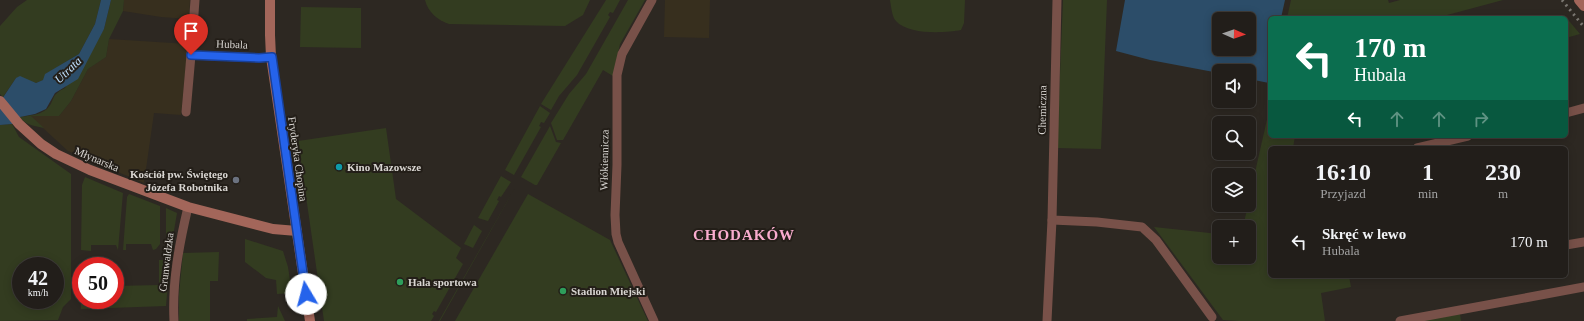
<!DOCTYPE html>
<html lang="pl">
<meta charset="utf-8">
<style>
:root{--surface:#221e1a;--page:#2e2b27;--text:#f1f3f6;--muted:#a2a2a2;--line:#3f3c39}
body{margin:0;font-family:"Times New Roman",serif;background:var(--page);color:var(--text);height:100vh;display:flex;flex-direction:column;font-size:15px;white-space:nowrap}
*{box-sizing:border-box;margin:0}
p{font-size:13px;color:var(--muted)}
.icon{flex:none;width:22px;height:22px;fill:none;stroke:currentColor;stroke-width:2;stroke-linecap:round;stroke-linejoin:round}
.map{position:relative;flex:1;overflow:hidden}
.panel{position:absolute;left:1268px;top:146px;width:300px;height:132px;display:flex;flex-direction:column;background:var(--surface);border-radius:6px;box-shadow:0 2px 10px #0003,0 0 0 1px var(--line)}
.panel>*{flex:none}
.hud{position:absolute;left:1268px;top:16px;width:300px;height:122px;border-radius:6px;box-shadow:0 2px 10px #0003,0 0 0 1px var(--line);background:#0b6e4f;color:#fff;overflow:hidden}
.needle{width:26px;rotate:92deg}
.controls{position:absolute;left:1212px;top:12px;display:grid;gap:8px}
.controls a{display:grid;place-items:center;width:44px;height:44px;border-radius:6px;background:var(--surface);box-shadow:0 2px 10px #0003,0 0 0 1px var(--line);font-size:20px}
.speed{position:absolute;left:12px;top:257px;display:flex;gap:8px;font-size:20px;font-weight:700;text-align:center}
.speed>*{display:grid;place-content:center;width:52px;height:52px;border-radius:50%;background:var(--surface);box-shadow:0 2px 10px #0003,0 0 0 1px var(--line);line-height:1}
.speed small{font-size:10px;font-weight:400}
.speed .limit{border:6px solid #d22;background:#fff;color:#111}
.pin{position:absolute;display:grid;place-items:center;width:34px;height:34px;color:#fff;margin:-41px -17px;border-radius:50% 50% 50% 0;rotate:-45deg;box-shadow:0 0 4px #0007}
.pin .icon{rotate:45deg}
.me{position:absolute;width:44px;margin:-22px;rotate:352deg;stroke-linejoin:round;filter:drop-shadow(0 0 3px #0008)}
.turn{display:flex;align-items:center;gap:14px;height:84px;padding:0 20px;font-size:18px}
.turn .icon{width:52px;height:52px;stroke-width:2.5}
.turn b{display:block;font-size:28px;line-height:34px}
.lanes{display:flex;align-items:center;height:38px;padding:0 20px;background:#0003;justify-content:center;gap:20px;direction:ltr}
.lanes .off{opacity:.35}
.eta{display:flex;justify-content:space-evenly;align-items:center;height:68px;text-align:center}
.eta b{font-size:24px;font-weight:600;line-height:28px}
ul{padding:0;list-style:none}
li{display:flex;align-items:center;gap:12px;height:56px;padding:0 20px}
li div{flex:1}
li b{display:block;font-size:15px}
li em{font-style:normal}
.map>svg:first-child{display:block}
</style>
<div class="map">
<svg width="1584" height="321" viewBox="0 0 1584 321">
<rect width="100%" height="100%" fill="#2d2822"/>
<g fill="#372f1e">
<path d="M124,0h66l-1,19 -28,-2 -38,-6z"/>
<path d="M665,0h45l-1,38 -45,-1z"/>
<path d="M109,39l79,5 -7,71 -27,-2 -10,70 -76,-32 -38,-35h29l12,-15 17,-32 18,-12z"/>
</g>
<g fill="#333c20" fill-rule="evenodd">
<path d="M27,0h74l-6,24 -16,30 -33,20 -2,6 -8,3 -20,-5 -13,19 -3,-3v-68l17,-19z"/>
<path d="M111,0h13l-1,11 -14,28 -3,18 -18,12 -17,32 -12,15h-28l13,12c-10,-2 -18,-3 -25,-11 9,-1 21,-2 28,-8 9,-9 2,-13 18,-21l39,-59z"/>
<path d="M425,0h165l-7,15 -18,11 -116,-2c-12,-4 -21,-12 -24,-24z"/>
<path d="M606,0h14l-7,13 -3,-1 -2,3 2,2 -33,58 -18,21 -8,14 -10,-6z"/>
<path d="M628,0h17l-25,44 -7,32 -10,-6 -40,70h-6l-6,-17 18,-29 17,-20z"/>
<path d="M890,0h75l-1,23 -3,7c-16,3 -53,5 -65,-9 -4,-4 -5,-15 -6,-21z"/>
<path d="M1063,0h44l-6,149 -44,-1z"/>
<path d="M1291,0h97l1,3 11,-3h103l-67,18h-149z"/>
<path d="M301,7l60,1v40l-61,-1z"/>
<path d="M1565,16l15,18 -14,4v-20h-10z"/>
<path d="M540,106l10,7 -6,10 -3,-1 -2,4 2,1 -27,48 -9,-5z"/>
<path d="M1270,106v30h25l-2,12h-23v128h79l2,11 -30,6 4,28h-86l-16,-1 -69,-93 65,7v23h30v-30h-6l5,-22h1v-6z"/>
<path d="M12,124l7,13 52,37v125l-8,8 -5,13 -58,1v-196zM21,266h34v34h-34z"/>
<path d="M550,126l6,16 5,1 -24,42h-2l-14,-8z"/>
<path d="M386,128l10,71 65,49 -5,10 7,6 -27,48 -2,-1 -2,3 2,2 -3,5h-107l-26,-180z"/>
<path d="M501,176l10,6 -10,15 -2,-1 -2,4 2,1 -11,20 -10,-3z"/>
<path d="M85,177l38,16 -5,57 -2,-5h-25v6l-10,-1 1,-65z"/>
<path d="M516,186l-76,135h-1z"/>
<path d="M129,194l31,12v38l-4,5 -3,1 -2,-6h-25v6h-3l4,-53z"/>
<path d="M528,194l82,46 38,81h-193z"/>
<path d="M166,208l11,5 -7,41h-4z"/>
<path d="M474,225l8,6 -9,17 -9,-4z"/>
<path d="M245,239l38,12 5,16 4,26 -15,1 -1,-14 -10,-2 -21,-16z"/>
<path d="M219,252l-1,29h-8v40h-31v-27l4,-41z"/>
<path d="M159,260h11l-4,46 -85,3v-9h34v-14l44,-1z"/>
<path d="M278,306l7,15h-38v-2l30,-2z"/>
<path d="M1460,314l1,7h-43z"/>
</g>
<g fill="#2c4d69" fill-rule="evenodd">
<path d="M101,0h10l-7,29 -26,50 -23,14 -9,16 -11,5 -15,3 -8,7 -12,1v-23l16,-24 4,-2 16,7 7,-3 2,-6 34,-20 16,-30z"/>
<path d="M1125,0h160l-4,18h-11l-1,65 -20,-4v-8h-30v2l-69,-13 -34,-9zM1219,19h30v30h-30z"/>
</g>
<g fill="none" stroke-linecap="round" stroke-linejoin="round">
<g stroke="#785149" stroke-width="9">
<path d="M195,0l-4,55 68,3 12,-1"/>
<path d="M652,0l-30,54 -5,21v90l-2,50 1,19 2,8 36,79"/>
<path d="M1057,0l-5,220 45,2 45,5 14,13 56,77"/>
<path d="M186,112l5,-57"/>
<path d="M1566,113l18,-5"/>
<path d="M1417,148l51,-12"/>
<path d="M1566,245l18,-3"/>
<path d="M174,321c-2,-39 5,-76 14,-114"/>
<path d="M1047,321l5,-101"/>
<path d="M1400,321l184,-34"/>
</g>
<g stroke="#a3665a" stroke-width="10">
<path d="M270,0v35l1,22 39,264"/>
<path d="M1579,0l5,6"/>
<path d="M0,101l19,23 22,20 15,10 34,16 98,37 85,22 24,2"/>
</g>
<path stroke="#7b7771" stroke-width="3" stroke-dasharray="2 4" stroke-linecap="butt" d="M1562,0l22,27"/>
</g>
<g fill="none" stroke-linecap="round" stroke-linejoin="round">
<g stroke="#184099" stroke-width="10">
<path id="route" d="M191,55l68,3 13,-1 34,237"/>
</g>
<use href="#route" stroke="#2563eb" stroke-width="7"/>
</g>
<circle fill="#0f9aa8" stroke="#231e18" stroke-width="1.5" cx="339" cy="167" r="4"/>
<circle fill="#6b7280" stroke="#231e18" stroke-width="1.5" cx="236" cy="180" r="4"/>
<g fill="#2e9e5b" stroke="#231e18" stroke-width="1.5">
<circle cx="400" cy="282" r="4"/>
<circle cx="563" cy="291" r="4"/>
</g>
<g text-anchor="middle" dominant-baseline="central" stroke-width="4" stroke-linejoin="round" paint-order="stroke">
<g font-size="11" fill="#d9d6d2" stroke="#231e18">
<text transform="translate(232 44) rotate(2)">Hubala</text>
<text transform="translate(1042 110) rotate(-89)">Chemiczna</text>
<text transform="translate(97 159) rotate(23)">Młynarska</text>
<text transform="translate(298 159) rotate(82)">Fryderyka Chopina</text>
<text transform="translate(604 160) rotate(-89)">Włókiennicza</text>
<text transform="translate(166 262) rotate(-83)">Grunwaldzka</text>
</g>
<g font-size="11" font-weight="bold" fill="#d9d6d2" stroke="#231e18" text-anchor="start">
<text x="347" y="167">Kino Mazowsze</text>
<text x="228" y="174" text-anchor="end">Kościół pw. Świętego<tspan x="228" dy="13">Józefa Robotnika</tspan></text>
<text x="408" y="282">Hala sportowa</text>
<text x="571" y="291">Stadion Miejski</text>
</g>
<g font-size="12" font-style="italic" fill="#bee0fe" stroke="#231e18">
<text transform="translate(68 70) rotate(-44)">Utrata</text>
</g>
<g font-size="15" font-weight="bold" letter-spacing="1" fill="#f9acce" stroke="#231e18">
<text x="744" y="235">CHODAKÓW</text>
</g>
</g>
</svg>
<div class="controls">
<a><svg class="needle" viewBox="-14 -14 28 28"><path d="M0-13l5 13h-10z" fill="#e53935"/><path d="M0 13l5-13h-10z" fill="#a2a2a2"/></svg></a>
<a><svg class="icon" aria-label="sound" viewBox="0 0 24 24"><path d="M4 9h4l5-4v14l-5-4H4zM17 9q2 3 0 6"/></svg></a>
<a><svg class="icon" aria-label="search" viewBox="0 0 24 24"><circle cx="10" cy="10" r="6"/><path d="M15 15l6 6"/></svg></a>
<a><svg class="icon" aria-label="layers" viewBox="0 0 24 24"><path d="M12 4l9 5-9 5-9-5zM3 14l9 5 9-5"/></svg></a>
<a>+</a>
</div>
<div class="speed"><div>42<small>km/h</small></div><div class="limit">50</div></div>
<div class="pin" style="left:191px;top:55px;background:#d93025"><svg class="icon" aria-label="arrive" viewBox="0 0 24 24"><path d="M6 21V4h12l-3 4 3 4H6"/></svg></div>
<svg class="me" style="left:306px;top:294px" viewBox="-20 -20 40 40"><circle r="19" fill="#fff"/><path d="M0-13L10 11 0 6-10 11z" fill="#2563eb"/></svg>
<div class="hud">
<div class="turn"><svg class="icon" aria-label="left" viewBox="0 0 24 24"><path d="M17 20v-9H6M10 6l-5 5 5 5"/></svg><div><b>170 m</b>Hubala</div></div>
<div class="lanes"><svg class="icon" aria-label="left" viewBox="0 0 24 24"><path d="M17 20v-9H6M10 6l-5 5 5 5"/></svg><svg class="icon off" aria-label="ahead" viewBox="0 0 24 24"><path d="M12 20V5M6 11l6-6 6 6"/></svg><svg class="icon off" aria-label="ahead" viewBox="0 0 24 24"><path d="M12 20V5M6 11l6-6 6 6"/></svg><svg class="icon off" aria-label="right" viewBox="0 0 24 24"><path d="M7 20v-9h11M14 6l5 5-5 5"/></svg></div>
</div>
<section class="panel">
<div class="eta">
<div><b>16:10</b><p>Przyjazd</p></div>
<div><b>1</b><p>min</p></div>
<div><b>230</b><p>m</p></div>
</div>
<ul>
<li><svg class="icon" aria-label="left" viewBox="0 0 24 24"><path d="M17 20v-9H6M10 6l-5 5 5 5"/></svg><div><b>Skręć w lewo</b><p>Hubala</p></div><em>170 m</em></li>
</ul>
</section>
</div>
